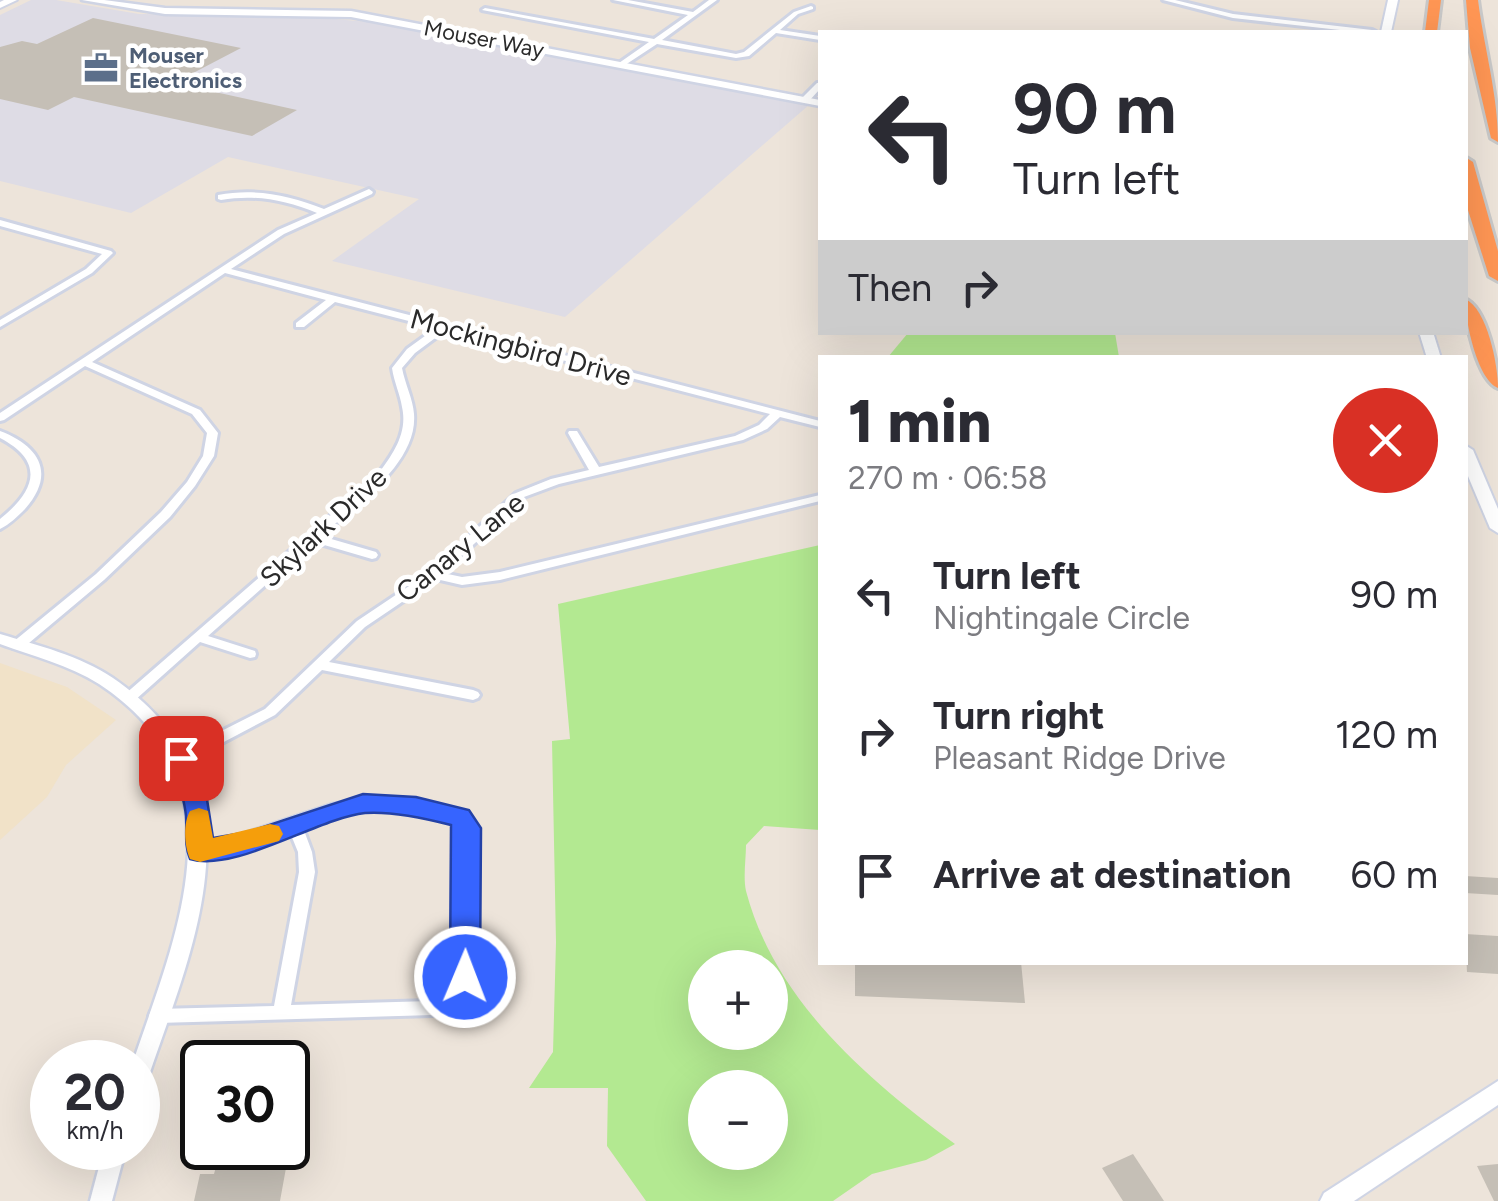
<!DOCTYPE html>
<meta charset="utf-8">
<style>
:root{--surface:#fff;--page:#f7f7f7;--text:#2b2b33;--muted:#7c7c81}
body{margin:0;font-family:Figtree,sans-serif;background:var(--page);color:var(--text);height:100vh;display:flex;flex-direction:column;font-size:38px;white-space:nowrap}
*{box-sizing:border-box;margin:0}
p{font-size:32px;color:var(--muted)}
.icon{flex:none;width:55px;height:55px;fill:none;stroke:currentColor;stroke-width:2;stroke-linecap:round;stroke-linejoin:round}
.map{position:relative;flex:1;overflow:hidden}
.sheet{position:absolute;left:818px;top:355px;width:650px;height:610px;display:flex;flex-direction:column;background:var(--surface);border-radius:0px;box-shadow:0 10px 40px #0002}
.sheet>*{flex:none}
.hud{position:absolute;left:818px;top:30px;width:650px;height:305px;border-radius:0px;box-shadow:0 10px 40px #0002;background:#fff;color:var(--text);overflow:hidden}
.tools{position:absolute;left:688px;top:950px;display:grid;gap:20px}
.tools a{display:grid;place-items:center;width:100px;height:100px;border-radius:50%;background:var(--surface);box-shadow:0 10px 40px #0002;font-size:50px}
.speed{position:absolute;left:30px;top:1040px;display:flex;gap:20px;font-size:50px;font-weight:700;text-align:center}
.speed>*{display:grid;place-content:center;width:130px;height:130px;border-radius:50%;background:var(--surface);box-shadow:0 10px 40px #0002;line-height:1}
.speed small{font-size:25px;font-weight:400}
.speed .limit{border:5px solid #111;border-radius:15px;background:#fff;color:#111}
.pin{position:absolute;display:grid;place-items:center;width:85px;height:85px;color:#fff;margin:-42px;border-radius:20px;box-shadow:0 5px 15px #0006}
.me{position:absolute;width:110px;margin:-55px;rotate:1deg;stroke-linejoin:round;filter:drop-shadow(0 0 8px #0008)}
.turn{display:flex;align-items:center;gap:35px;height:210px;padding:0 30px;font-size:45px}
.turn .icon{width:130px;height:130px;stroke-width:2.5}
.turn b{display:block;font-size:70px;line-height:85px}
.then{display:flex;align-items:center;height:95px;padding:0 30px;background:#0003;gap:20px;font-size:38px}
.round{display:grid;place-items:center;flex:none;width:105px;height:105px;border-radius:52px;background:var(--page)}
.head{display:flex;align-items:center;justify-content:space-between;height:170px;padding:0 30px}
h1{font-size:60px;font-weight:800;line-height:75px}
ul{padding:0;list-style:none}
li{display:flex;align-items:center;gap:30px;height:140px;padding:0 30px}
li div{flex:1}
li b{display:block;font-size:38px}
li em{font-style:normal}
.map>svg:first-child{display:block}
</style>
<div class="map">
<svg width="1498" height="1201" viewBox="0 0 1498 1201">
<rect width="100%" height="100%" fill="#ede4da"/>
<path fill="#dedce5" d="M31,0h25l83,14 163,2 66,6 441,83 -244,212 -233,-56 87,-62 -191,-42 -97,56 -131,-32v-166z"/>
<path fill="#f1e2c8" d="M0,663l67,24 49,33 -50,45 -19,32 -47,43z"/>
<g fill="#b3e991" fill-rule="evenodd">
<path d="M908,333h207l4,24h-231z"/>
<path d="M820,545v285l-56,-4 -18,19c0,14 -3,32 0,46 29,110 122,189 209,253l-29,16 -54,14 -39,27h-187l-39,-55 1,-58h-79l24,-36 3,-110 -4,-201 18,-2 -12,-135zM705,968h65v64h-65zM705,1088h65v64h-65z"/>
</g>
<g fill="#c5bfb6">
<path d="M93,18l148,30 -67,35 123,27 -45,26 -178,-39 -26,13 -48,-11v-52l22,-6 15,3z"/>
<path d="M1465,876l33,2v17l-33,-2z"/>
<path d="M1465,934l33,2v38l-31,-2z"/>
<path d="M855,962h166l4,41 -170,-7z"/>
<path d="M1133,1154l31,47h-41l-21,-33z"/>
<path d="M288,1157l-8,44h-86l6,-27h14l4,-15z"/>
<path d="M1498,1164v37h-4l-17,-35z"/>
</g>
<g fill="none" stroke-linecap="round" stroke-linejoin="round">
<g stroke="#cfd4e4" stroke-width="6">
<g id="minor">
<path d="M613,0h15l65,12 16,-12h8l-55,40 74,14 8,-2 50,-40 17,-6 2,1v2l-15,5 -18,16 40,6v4l-44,-7 -27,23 -13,2 -79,-14 -35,23h-3v-4l30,-21 -167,-32 3,-2 169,31 34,-24z"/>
<path d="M1163,0h12l58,14 139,16 4,2h-18l-125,-14z"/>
<path d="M817,83h3v6l-12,13h-6v-4z"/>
<path d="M369,189l4,3 -1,2 -88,40 -53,35 589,152v6l-40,-10 -13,12 -24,11 -184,44 -35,13 -81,76 19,4 38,-5 320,-77v6l-320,79 -38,5 -26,-6 -71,48 -36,35 144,28 5,2 2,3 -2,3 -5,2 -151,-30 -47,45 -89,47h-10l-2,-4 2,-4 89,-45 92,-88 73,-49 86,-79 35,-14 38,-9 -21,-37 1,-2h8l22,36 136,-31 24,-11 11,-11 -324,-84 -31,23 -13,15c3,16 11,31 12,46 4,50 -61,93 -93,122l55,16 2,3 -2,3 -4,1 -58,-17 -106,94 47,15 1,3 -1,3 -5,1 -50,-16 -66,59h-10l-2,-3 2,-3 254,-221c15,-20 30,-41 24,-67 -2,-13 -8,-25 -10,-39l15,-19 29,-21 -101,-26 -31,25h-8v-4l30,-23 -101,-27 -133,89 108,48 18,23 -4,23 -19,30 -25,31 -66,63 -81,68h-10l-1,-3 1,-3 83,-68 65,-62 26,-30 16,-26 4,-23 -15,-19 -107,-48 -81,54 -4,1v-8l278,-183 39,-17c-32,-13 -62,-19 -96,-13l-3,-1v-4c37,-7 71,0 106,14z"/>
<path d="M0,220l111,31 2,2 -21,20 -92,54v-7l86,-51 16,-15 -102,-28z"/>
<path d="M0,431c40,15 56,43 25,78 -8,8 -15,15 -25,20v-10c35,-28 46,-57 0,-81z"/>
<path d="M375,797l32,2 58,14 9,15 -1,149 -7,21 -33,17 -276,8 -6,-2 -2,-5 2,-5 6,-2 117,-3 25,-134 -1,-20 -9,-22 -45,16 -44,11 -5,-2 -2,-4 2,-4 46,-12 90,-30zM375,807l32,3 48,11 5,7 -3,149 -4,12 -22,12 -140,4 24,-133 -3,-20 -10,-27 29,-10z"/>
</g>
</g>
<g stroke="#cfd4e4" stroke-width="5">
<g id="tertiary">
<path d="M82,0h22l61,8 186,3 469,89v6l-469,-89 -186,-3z"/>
<path d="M0,634c37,11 81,22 113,44 66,46 99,106 93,188 -5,72 -35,144 -58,212l-3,6 -7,3v-25h-5c45,-132 112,-282 -34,-378 -30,-19 -66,-28 -99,-40z"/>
<path d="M104,1148h22l-14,53h-22z"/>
</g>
</g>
<g stroke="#cfd4e4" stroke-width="4">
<g id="secondary">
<path d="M4,0h13l-17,8v-6z"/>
<path d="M1388,0h10l-7,32h-10z"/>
<path d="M1419,332h14l8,26h-14z"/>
<path d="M1465,445l8,5 25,59v24l-8,-5 -25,-59z"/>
<path d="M1498,1081v24l-144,96h-34l4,-8z"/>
</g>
</g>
<g stroke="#c8c8c8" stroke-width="6">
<g id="motorway">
<path d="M1429,0h12l-4,32h-12z"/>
<path d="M1466,0h12c6,48 20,94 20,142l-7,-4 -21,-90z"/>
<path d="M1465,157l8,5 25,89v30l-9,-5 -23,-72z"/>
<path d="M1465,299c22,9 33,66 33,89 -21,-8 -33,-68 -33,-89z"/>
</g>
</g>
<use href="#minor" fill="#fff" fill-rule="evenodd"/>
<use href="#tertiary" fill="#fff" fill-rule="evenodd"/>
<use href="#secondary" fill="#fff" fill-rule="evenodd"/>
<use href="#motorway" fill="#ff9654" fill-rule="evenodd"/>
</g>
<path fill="#3664ff" stroke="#2341a6" stroke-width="2.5" d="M181,749l9,3 14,28 9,58 35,-6 115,-38 53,3 53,13 12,18 -1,149 -5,9 -10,3 -10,-3 -5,-9 1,-152c-27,-7 -58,-14 -86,-12 -47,5 -130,60 -175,46 -6,-14 -3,-28 -4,-43 -2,-20 -9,-39 -17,-58l3,-6z"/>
<path fill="#f59e0b" d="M199,808l9,3 5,27 57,-14 9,2 4,8 -4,7 -79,21 -10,-3c-6,-13 -7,-36 0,-48z"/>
<defs>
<g id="office-bare" transform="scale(2.7)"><path d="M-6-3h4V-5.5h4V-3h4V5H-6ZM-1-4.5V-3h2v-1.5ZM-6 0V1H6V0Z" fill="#5c6f8a" stroke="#fff" stroke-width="2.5" paint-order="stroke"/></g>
</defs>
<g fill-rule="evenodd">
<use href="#office-bare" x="101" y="68"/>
</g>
<g text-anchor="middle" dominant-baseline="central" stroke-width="9" stroke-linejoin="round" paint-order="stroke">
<g font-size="22" fill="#2a2a2a" stroke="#fff">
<text transform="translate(484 39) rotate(11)">Mouser Way</text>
</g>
<g font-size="22" font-weight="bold" fill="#4e5e75" stroke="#fff" text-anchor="start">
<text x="129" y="55">Mouser<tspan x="129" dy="25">Electronics</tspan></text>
</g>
<g font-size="28" fill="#2a2a2a" stroke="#fff">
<text transform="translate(521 347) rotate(15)">Mockingbird Drive</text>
<text transform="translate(323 527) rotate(-43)">Skylark Drive</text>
<text transform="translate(460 547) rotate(-39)">Canary Lane</text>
</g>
</g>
</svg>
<div class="tools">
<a>+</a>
<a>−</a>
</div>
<div class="speed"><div>20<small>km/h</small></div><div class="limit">30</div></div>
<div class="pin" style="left:181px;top:758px;background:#d93025"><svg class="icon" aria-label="arrive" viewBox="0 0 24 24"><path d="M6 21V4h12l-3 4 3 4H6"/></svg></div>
<svg class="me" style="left:465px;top:977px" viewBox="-20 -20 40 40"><circle r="17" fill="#3664ff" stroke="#fff" stroke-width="3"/><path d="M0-11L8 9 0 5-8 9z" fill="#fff"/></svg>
<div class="hud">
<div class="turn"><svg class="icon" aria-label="left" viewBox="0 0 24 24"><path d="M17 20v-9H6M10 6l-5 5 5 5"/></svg><div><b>90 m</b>Turn left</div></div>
<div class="then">Then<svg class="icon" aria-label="right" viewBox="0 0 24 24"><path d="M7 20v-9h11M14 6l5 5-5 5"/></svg></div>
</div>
<section class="sheet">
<div class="head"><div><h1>1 min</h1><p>270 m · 06:58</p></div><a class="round" style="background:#d93025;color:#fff"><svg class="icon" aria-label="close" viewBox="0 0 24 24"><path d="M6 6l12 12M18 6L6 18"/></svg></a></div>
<ul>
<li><svg class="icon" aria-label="left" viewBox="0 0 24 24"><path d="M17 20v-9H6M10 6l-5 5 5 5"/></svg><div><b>Turn left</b><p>Nightingale Circle</p></div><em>90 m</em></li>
<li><svg class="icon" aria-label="right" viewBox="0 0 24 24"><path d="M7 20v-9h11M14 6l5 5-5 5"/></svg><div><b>Turn right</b><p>Pleasant Ridge Drive</p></div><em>120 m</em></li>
<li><svg class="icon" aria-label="arrive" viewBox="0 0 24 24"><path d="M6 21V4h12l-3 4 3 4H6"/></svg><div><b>Arrive at destination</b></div><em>60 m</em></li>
</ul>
</section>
</div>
